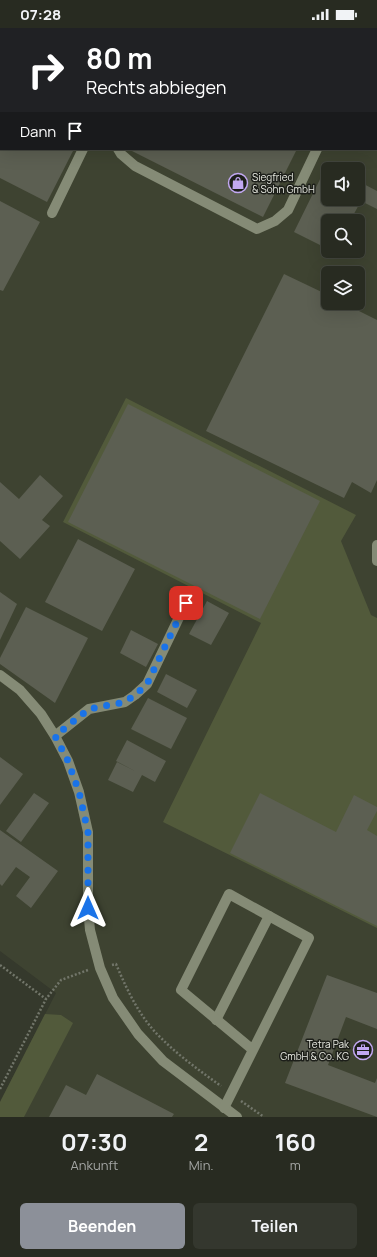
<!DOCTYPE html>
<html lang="de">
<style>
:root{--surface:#282b21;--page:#34372e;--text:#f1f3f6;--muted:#a5a7a5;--line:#44473f;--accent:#8c9099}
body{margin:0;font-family:Manrope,sans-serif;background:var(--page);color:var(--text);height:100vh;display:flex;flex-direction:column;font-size:15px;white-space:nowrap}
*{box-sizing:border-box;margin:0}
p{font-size:13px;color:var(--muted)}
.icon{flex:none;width:22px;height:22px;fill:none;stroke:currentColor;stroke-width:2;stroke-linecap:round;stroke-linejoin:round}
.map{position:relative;height:1089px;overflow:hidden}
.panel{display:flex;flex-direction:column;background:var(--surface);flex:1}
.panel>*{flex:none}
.banner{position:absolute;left:0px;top:0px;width:377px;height:122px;box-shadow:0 4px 16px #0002,0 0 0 1px var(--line);background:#202124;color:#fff;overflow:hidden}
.controls{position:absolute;left:321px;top:134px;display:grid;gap:8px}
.controls a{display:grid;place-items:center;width:44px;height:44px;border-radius:6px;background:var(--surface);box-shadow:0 4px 16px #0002,0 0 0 1px var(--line);font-size:20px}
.pin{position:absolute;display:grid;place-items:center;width:34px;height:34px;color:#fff;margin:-17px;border-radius:8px;box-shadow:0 2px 6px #0006}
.me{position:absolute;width:44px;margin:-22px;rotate:0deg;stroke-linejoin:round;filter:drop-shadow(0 0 3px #0008)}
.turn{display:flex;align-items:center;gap:14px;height:84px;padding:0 20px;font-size:18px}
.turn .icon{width:52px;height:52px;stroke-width:2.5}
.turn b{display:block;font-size:28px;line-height:34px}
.then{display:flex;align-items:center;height:38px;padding:0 20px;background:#0003;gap:8px;font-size:15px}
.eta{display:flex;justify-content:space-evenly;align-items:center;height:68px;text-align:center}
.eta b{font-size:24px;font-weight:700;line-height:28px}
.primary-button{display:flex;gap:8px;margin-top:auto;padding:8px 20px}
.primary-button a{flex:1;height:46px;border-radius:6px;background:var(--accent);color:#fff;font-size:16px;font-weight:700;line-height:46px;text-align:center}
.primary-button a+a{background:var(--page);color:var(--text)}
.status{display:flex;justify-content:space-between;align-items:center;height:28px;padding:0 20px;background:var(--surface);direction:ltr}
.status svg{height:11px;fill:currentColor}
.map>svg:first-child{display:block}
</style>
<div class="status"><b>07:28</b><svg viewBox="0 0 49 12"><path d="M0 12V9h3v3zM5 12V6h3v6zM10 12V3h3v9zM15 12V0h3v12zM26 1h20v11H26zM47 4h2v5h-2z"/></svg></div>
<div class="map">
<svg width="377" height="1089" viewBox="0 0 377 1089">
<rect width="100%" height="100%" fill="#35392c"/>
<path fill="#3e4331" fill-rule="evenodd" d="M0,0h377v1089h-377v-15l56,-109 -56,-42zM1,1h375v120h-375zM328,141h30v30h-30zM328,193h30v30h-30zM328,245h30v30h-30z"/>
<g fill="#525a3b">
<path d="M126,370l230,117 -15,26 30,74 6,3v310l-214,-106 98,-199 -198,-101z"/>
<path d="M45,986l16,1 12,8 -49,94h-24v-15z"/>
</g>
<g fill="#5c5f52">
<path d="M0,121h74l-27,53 -47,-24z"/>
<path d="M128,121h169l-34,68z"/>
<path d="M327,137l8,4h-7v30h30v-18l19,10v18l-16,-8 -11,20h-22v28l-34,-17z"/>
<path d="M0,173l40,21 -37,69 -3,-1z"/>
<path d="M284,246l44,21v8h15l34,17v160l-6,13 -19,-11 -8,16 -138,-67z"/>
<path d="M128,376l192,97 -60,118 -192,-97z"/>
<path d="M40,447l23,21 -21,24 8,6 -30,33 -20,-18v-59l19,17z"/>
<path d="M78,511l57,30 -33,62 -57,-29z"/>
<path d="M0,564l17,12 -17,36z"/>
<path d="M207,573l22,12 -18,32 -22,-11z"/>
<path d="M26,579l62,31 -33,65 -55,-39v-6z"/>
<path d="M131,602l27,14 -12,23 -26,-14z"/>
<path d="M166,646l31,16 -10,18 -30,-16z"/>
<path d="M148,670l39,20 -16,31 -40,-20z"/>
<path d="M127,712l39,21 -11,21 -13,-7 -9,17 -25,-12 9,-18 18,9 -19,-10z"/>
<path d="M0,729l23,17 -23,31z"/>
<path d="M34,765l15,10 -28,39 -15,-11z"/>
<path d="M260,765l76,39 18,-37 23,12v4l-10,19 10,6v90l-147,-73z"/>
<path d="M0,802l58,41 -27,37 -15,-12 14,-19 -14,-10 -14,19 -2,-2z"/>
<path d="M327,947l50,18v36l-31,-12 -18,48 47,18 2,-5v39l-92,-34z"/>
<path d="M97,1046l77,40 -2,3h-123l17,-32 20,10z"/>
</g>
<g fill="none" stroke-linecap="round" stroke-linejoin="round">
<g stroke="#72766a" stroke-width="2.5" stroke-dasharray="2 2" stroke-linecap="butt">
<path d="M0,937l46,34"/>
<path d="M112,937l4,-1c11,26 24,54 45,74 18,18 39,33 60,48"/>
<path d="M0,1061l46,-90 15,-19 27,-10"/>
<path d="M241,1073l23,16"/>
</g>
<g stroke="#858b76" stroke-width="10">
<path d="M124,0l2,1"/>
<path d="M199,0l2,1"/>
<path d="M143,1v-1"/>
<path d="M180,1v-1"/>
<path d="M376,92h1"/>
<path d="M118,121l3,5 14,12 122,63 18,-8 13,-11 29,-61"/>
<path d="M52,185l31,-64"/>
<path d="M377,517v16"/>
<path d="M0,647l20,15 21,24 14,22 13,25 11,31 9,40v76l2,22 10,38 13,30 25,36 25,27 74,56"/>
<path d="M55,708l34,-27 36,-7 10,-7 12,-11 39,-81"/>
<path d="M216,992l53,-104"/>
<path d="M224,1080l85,-170 -80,-44 -48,96 72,60"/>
</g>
</g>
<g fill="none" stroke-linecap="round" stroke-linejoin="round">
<path stroke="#1a73e8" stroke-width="7" stroke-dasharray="0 12.6" d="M88,880v-76l-9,-40 -11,-31 -13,-25 34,-27 36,-7 10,-7 12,-11 39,-81"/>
</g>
<defs>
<g id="shop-ring" transform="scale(1)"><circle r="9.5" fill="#1d1f1a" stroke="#c2a8f2" stroke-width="1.5"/><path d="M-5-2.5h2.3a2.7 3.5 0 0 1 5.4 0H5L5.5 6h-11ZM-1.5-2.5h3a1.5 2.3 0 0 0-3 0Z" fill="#c2a8f2"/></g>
<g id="office-ring" transform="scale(1)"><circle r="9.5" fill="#1d1f1a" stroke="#c2a8f2" stroke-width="1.5"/><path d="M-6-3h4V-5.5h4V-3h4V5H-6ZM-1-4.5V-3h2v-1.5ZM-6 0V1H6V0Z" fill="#c2a8f2"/></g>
</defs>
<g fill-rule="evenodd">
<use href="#shop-ring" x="238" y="155"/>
<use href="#office-ring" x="363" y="1022"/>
</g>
<g text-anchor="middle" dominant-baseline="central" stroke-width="3" stroke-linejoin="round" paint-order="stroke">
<g font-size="10" fill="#e9ebe3" stroke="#1d1f1a" text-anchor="start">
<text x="252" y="149">Siegfried<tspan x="252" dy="12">&amp; Sohn GmbH</tspan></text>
<text x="349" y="1016" text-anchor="end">Tetra Pak<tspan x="349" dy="12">GmbH &amp; Co. KG</tspan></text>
</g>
</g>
</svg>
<div class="controls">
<a><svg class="icon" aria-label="sound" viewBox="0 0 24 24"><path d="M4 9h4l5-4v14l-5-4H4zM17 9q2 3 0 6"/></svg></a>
<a><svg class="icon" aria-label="search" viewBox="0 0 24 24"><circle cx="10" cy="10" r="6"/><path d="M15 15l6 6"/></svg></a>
<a><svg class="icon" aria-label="layers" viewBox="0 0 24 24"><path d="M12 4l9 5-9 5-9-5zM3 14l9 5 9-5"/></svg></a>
</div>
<div class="pin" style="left:186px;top:575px;background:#d93025"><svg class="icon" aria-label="arrive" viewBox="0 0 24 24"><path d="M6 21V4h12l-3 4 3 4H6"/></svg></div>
<svg class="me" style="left:88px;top:880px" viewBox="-20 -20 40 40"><path d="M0-17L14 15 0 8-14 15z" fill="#1a73e8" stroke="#fff" stroke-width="4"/></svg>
<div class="banner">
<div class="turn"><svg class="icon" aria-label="right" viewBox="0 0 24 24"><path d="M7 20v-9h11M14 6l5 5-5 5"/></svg><div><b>80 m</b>Rechts abbiegen</div></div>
<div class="then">Dann<svg class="icon" aria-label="arrive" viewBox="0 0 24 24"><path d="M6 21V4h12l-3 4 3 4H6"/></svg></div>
</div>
</div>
<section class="panel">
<div class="eta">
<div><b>07:30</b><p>Ankunft</p></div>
<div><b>2</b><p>Min.</p></div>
<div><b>160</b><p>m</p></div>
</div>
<div class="primary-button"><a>Beenden</a><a>Teilen</a></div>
</section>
